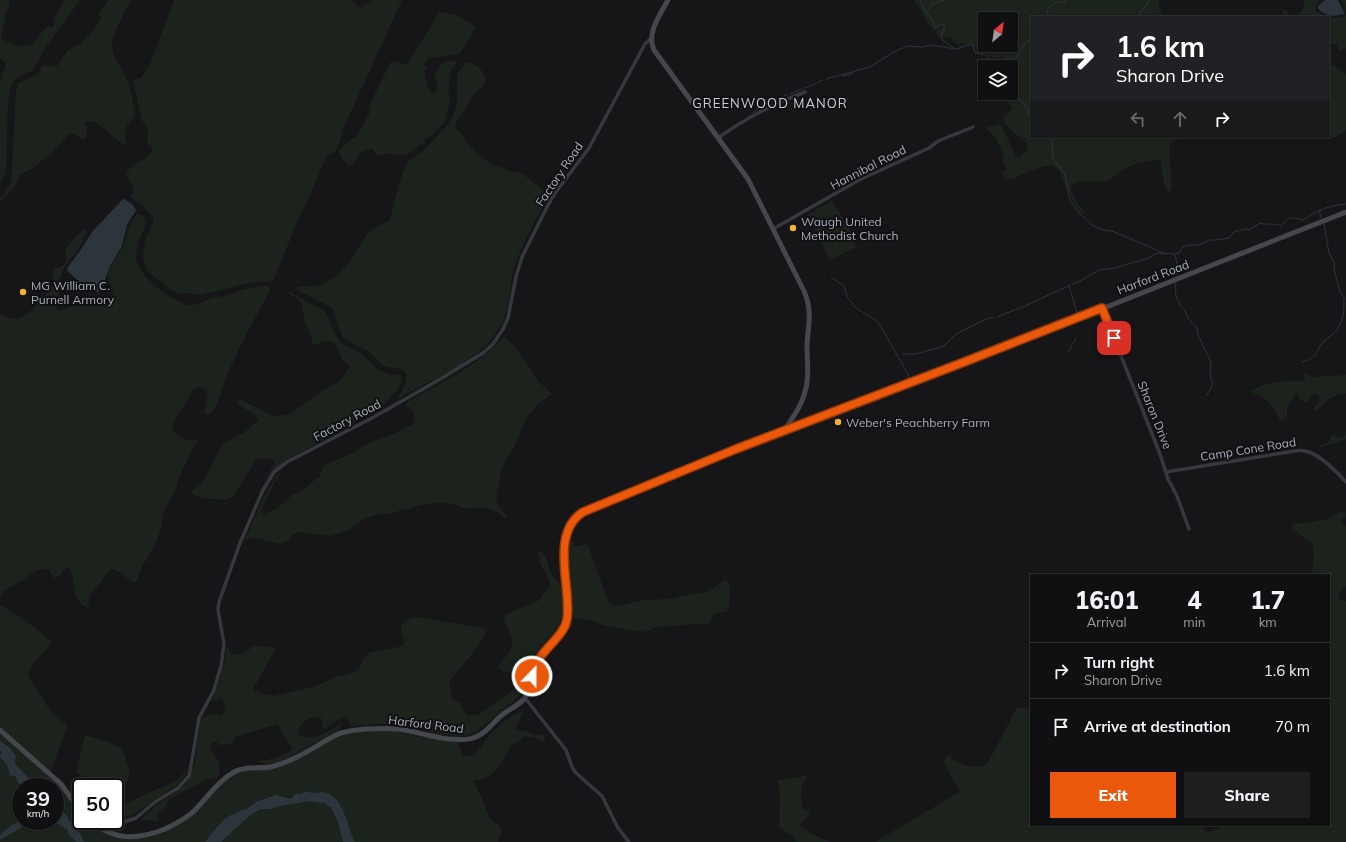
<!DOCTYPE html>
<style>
:root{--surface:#101012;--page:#1e1e20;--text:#f1f3f6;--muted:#9c9d9f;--line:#303032;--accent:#ea580c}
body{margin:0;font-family:Mulish,sans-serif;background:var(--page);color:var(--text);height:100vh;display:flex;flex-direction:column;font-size:15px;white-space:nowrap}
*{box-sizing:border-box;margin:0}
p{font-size:13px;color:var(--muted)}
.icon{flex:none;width:22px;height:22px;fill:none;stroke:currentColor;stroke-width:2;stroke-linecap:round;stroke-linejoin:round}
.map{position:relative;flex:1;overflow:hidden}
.details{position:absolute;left:1030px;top:574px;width:300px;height:252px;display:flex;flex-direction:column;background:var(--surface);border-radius:0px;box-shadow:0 1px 3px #0004,0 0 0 1px var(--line)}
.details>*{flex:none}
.top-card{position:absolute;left:1030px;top:16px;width:300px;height:122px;border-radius:0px;box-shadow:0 1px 3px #0004,0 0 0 1px var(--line);background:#202124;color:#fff;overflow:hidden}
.needle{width:26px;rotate:29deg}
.buttons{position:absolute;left:978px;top:12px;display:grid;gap:8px}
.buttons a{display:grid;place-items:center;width:40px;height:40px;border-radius:0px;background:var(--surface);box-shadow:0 1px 3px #0004,0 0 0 1px var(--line);font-size:20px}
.speed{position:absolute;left:12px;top:778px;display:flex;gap:8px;font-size:20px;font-weight:700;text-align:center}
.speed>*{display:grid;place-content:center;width:52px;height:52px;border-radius:50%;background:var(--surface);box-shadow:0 1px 3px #0004,0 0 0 1px var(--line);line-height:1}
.speed small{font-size:10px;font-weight:400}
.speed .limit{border:2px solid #111;border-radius:6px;background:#fff;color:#111}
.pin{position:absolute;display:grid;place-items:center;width:34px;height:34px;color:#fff;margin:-17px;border-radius:8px;box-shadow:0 2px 6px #0006}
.me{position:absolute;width:44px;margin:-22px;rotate:22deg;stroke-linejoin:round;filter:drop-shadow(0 0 3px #0008)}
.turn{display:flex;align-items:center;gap:14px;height:84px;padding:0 20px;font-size:18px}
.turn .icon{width:52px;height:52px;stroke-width:2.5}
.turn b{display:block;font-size:28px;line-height:34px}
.lanes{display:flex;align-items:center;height:38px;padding:0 20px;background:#0003;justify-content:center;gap:20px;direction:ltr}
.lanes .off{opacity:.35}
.eta{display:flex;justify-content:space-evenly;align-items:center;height:68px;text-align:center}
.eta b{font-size:24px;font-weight:800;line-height:28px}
.cta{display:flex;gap:8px;margin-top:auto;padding:8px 20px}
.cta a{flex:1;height:46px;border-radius:0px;background:var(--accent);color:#fff;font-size:16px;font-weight:800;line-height:46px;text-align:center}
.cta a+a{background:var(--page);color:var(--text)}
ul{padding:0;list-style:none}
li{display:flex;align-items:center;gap:12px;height:56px;padding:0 20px;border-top:1px solid var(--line)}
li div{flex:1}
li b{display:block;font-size:15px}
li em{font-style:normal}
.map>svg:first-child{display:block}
</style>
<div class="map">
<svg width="1346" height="842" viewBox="0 0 1346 842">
<rect width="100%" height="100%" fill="#161618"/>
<g fill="#1c231d" fill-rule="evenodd">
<path d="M0,0h9v6l-4,9v6l-4,15 1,3 14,7 16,-1 14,-18h7l1,-2 -1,-5 12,-20h15l-35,48 -12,22 -17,8 -5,7 -3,17 -2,70 -6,12v-101l6,-20 -6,-5z"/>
<path d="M109,0h22c-5,10 -20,35 -19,45 0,13 12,25 16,37 4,11 5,22 7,33 -2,5 -6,7 -8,11 -3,6 0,13 -1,19 -13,-4 -26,-27 -40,-23l-1,1 2,8 -3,9 -10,-6 -6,1 -16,17 -19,16 -13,7 -2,7 -18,20v-4l2,-1 9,-14 5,-92 2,-8 20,-9 5,-9c5,-1 10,3 14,1l11,-16 13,-7 12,-12 8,-13 -3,-4z"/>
<path d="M174,0h177l9,8 12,-8h30l-59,129c-2,6 -3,18 -8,22 -4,4 -6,3 -10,8l-15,36 -13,27 -24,59 -25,2 -48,12 -12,-2 -7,1 -6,-2 -27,-20 -4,-11 -1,-11 3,-12 7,-15v-6l-10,-11 -11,-8 -1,-2 3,-7 -8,-15c5,-11 18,-13 26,-22v-5l-5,-5c1,-9 3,-16 -5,-21l-9,-41 8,-2 9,-14z"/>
<path d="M913,0h245l4,17h-131v120h150l-10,6 -2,5 3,41 -4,3c-5,-9 -6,-19 -7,-30l-3,-2c-12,1 -26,4 -37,11 -4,3 -8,7 -12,9 -13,4 -26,-3 -38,5 -1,9 8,20 13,27v3l-9,-9 -7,-17 -5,-8 -4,-11 -6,-4 -4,-1 -17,5 -21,10 -5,-2 -3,-4v-2l3,-2 1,-2 -3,-3c-2,-17 -5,-27 -19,-37l15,-4c8,11 10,26 19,35h1v-4l7,-5v-7l-14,-11 -9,-10v-6l8,-7v-3l-12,-13h11v-26h-11l5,-11 -11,2c-11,-6 -23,-18 -37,-13l-5,-8c-7,1 -12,2 -16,-4l1,-4c-16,-5 -12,-20 -24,-29zM985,19h26v26h-26z"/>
<path d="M1304,0h16c-3,2 -5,5 -5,10 9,7 20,10 31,5l-1,-8 -4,-7h5v48l-6,3 -4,-7h-7v-27h-43l-4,-8 4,2 5,5 6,1c4,-4 9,-11 7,-17z"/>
<path d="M442,12l14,3 18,11 1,2 -9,17 -7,9 -30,4 -4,4 -1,3 3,2 -3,3 4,18 5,5 4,-2v-9l-3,-9 5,-5 1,-4 14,-4 4,1 -7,10 -3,19 2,9 -5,21 -5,7 -24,22 -10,6h-11l-5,-2 -13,3 -4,-7c-11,-1 -15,7 -20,15l-5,1c-5,-4 -8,-8 -9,-15l12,-11 5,-2 3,-5 10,-18 2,-12 19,-39 3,-2 10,3h4l32,-51z"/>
<path d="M468,62c4,1 10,4 13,8 11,14 -2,17 -8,26 -3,3 -4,8 -6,11 -4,7 -13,14 -12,22l6,4 8,13 16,14 10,6 8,2 6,3 12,2 29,22c-14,24 -30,52 -37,77 -2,7 -1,15 -3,22 -3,22 -12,42 -30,57 -25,21 -58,32 -84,50 5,-9 20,-29 2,-33 -4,-1 -9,0 -12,-1 -6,-3 -11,-11 -17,-15 -7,-5 -17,-7 -24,-13 -7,-6 -8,-23 -13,-31l-36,-19c4,-4 17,-2 24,-4 6,-2 13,-7 18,-11 23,-17 17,-41 52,-54l8,-33 6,-17 5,-10 13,-8 27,-28c4,-8 8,-16 8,-24 1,-17 -5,-26 11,-38z"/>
<path d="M1329,65h5l12,10v55l-13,9 -4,-5z"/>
<path d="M832,200l17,28 7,19 -26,13 -22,-45z"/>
<path d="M137,214l6,2 3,7c-4,12 -10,22 -10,35 1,17 39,48 56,47 7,0 14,-5 20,-7 5,-2 11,-1 16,-3 15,-5 24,-9 41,-9l1,5c-17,30 -34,62 -47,94 -3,9 -6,25 -15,30l-4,-3 4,-20 -5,-4c-7,-1 -11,0 -13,8l-17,27 -1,5c6,10 12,13 24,12l1,2 -4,6 -14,30 -4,13 -12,22 -2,16 -6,15 -14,25 -5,13h-3l-19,-13h-3l-21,26 -2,13c-18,-7 -11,-26 -19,-41 -7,2 -8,11 -15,11l-4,-7 -4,-3 -11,3 -12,9 -19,11 -4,6v-283c5,2 10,5 15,5 15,0 31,-26 40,-36l-3,-11 3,-4c12,1 13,-11 10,-19l13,-15 8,-5 1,3 -11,21 -12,14 -4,10 -1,14 -3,16 1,2 2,2c5,-2 10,-4 15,-5 15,-2 39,1 39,-18l-5,-6 1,-10 4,-10 11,-16 5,-20z"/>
<path d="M289,292l36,19 11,25 5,7 19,10 20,18 11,4h7l3,2v6l-5,8 -15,17 -9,6 -15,6 -72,41 -14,11 -9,13 12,-21v-3c-4,-4 -13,-3 -18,-1l-23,36 -5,4 -27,-2 -8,-3 -2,-4 11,-7 20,-39 24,-14 12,-11 -3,-5 -18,-11v-2l3,-3 33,17 16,-1 32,-23 20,-12 9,-13c-2,-3 -5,-4 -7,-7 -4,-5 -6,-17 -13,-19 -4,-1 -11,3 -16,4l-2,-3 -1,-6 -6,-13 -4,-22 -12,-7z"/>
<path d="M504,336l12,12 23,34 13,12 -13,9 -12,14 -12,28 -13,23 -6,31 2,6 10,13h-4l-5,-5 -9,-4 -8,-2 -17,2 -10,-5 -17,-1 -18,2 -11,4 -8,1 -11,4h-11l-16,5 -4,4 -11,7 -18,6 -30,-4 -7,3 -4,5 -10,4 -23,-6 -11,1c10,-21 21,-54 38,-70l-8,13 -14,29 1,2 2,1 14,-6 14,-13 8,-3 15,-12 5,-3 1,-7 4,-5 26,-11 17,-11 21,-7 22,-11 4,-4 -2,-11 -7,-4 -1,-2c34,-21 73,-37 99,-68z"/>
<path d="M1304,374h1l8,3 33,-2v18c-19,2 -19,11 -32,19l-1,-3 6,-7 1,-6 -6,-3 -5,7 -4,3 -4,-3 -4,-7 -10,13v10l-5,5 -2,-1c-8,-16 -12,-22 -29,-28 8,-10 40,-12 53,-11l1,-2z"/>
<path d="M1346,432v7l-27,9 -2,-1 12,-5 2,-5c4,-3 6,-1 10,1l4,-2z"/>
<path d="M1345,511l1,6 -4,1 -1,3 5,6v59c-4,4 -9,7 -6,13l6,3v240h-471l86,-51c-7,-8 -13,-19 -17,-30l2,-4 4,-1c9,10 21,11 34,10l5,-5 28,-54c6,1 9,0 14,2v116h172l3,8 20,-8h103v-250h-17c1,-10 3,-24 -1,-33 -8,-3 -12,-10 -19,-14v-3c5,-3 10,-1 16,-2 1,0 18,-4 19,-4 8,-3 9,-7 18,-8z"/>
<path d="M573,539l1,6 1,2 10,-3 3,2 21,57 8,3 26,-6 27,-1 26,-6 12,-1 18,-13c7,7 4,24 1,32l-11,2 -4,3 -1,6 -4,2h-17l-27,3 -5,-1 -10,5 -8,1 -33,-6 -18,-6 -14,-2 -4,-5v-5l-2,-47 1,-18z"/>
<path d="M538,551l5,2c5,7 5,15 9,22 2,4 6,5 8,9 5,8 4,33 -1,41 -6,11 -17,18 -23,29 -3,5 -6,13 -8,20 -2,7 -1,13 -6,20l-46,38 -13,4 -26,-2 -41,-11 -46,3 -3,-9c-9,-1 -15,9 -24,12l-1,-10c-9,-5 -25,4 -24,15 11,9 33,-3 43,-10l1,1c-8,10 -20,14 -31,20 -12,7 -37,24 -52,17l1,-1 16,-3 17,-8 -16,-26 -42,13 -3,8 -7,-2 -4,3 -4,-4 -6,1c-3,8 4,11 7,17 1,4 1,9 2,14 -3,5 -7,5 -13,5l-38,20 -3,7 -6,5 -2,3 1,7 -19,-1 14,-13 25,-17 9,-8 6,-15 7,-47 8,-6 12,1 4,-4v-5l-3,-7h-3l-8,3c9,-18 13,-36 16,-56l4,8c10,2 16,-2 23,-9l20,3 1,2 -22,39 1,1 9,4 10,2 41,-9 21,-10 18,-4 6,-5 4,-9 6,-6 34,-7 1,-4c0,-3 -3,-9 -3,-12 1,-9 10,-13 17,-13l39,7 23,3 6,3c0,10 -27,39 -35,49l-2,5 3,15 7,3 8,13 7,1 4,-1 35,-25 8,-10v-3l-20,-7 -3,-4c3,-5 7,-8 10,-12 10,-13 -1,-24 -5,-36l6,-5 29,-12 11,-14 1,-3 -4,-11 -6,-9z"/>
<path d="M0,605l24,14 28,23 -21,25 -3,6 4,9 21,33 15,10 -16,43 -3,-1 3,3 -1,4 30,40v7h7l31,17 10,1 20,-3 27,-10 53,-49 10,-5 62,-14 41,-24 14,-2 37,-1 33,6 31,4 6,14 9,1c8,-6 10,-12 16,-19 10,-11 21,-21 35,-26h1l-9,18 3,2h8l8,4 7,-1 5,5 -3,3 -8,-4 -10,-2 -7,6 -6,2c-10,18 -15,34 -38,37l17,39 10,7v7l-3,8h-498zM21,787h34v34h-34z"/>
<path d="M85,735c10,3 29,8 36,14 3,3 4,8 5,12 7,19 3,19 -11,31v-5h-17l-1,-3 -21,-12z"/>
<path d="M189,766l-5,11 -6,7 -47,32 -16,2v-12c12,0 22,-8 32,-13 10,-4 21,-7 30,-13 5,-3 8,-9 12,-14z"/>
<path d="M806,776l1,1c-8,9 -6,20 -4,31l6,4 1,2 -10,10 1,2 13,9 16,7h-33l-5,-7 -13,-8 1,-27 -2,-20z"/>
</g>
<g fill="#2c353c">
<path d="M1325,0h13l7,14c-10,3 -22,2 -28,-7z"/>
<path d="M124,199l9,6 3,5 -9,15 -5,21 -12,20 -6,17 -6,9h-2l-19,-12 -10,-10 1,-3 14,-19 10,-16 30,-32z"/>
<path d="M0,741l10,7 6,9 -1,4 1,4 21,22h-15l-5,-6 -1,-4 -6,-2 -3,-10 -7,-8 1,-5 -1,-2z"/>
<path d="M305,791c3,1 6,2 9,2 3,0 6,-1 9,-1 21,3 24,35 32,50h-12l-5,-20 -7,-15 -3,-1 -4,-3 -16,-2 -9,2 -20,3 -8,3h-10l-12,7 -28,26h-16l17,-21 9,-6 17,-7 10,-7 18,-6 15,4 4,-5h7z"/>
<path d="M55,805l10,9 7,11 8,8 4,9h-8l-8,-9v-3l-15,-9h2z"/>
<path d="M21,820l27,1 -24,5 -24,14v-5l6,-6z"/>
</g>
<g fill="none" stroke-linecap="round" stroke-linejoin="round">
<g stroke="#2c353c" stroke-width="1">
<path d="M920,0l7,14 5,5 3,10 4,-5 6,2 -4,10 1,4 12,8"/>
<path d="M927,12l5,-8 12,-4"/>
<path d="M1045,17l3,-2 -1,-5c7,-6 7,-10 17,-7l2,-3"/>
<path d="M1140,17v-4l10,-13"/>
<path d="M1010,67l4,-2 -1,-5c8,-5 8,-16 17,-20l1,-2"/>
<path d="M842,76l9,-2 4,-3"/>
<path d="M826,79l44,-12 22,-14 15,-7 15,1 9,-2 25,4 12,-4h5l2,8 12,2 2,5 9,7"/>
<path d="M806,88l17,-8"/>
<path d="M1005,93c9,2 18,7 22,16 2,4 2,9 4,12"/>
<path d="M790,94l14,-6"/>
<path d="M769,103l19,-9"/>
<path d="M752,113l13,-8"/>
<path d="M1049,137l3,5 1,17 12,15 5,27 9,12 13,12 11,5 9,1 54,23"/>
<path d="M1319,210l2,8"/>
<path d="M1175,255l3,12 -1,8"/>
<path d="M831,277l13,9 3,10 8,11 23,15 30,52 1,5 -6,3"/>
<path d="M1175,282l1,14 4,9 6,7 2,6 9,10 1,7 13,27 -1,13 3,9 -6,11"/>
<path d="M1072,284l8,-3 19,-11 16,-2 34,-10 8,-5 18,1 4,-1 4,-6 6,-2h10l10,-5h7l13,-2 5,-6 11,-3 4,1 11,-7c8,3 13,-1 21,3 9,-10 9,-9 22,-6 13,-9 27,-15 43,-16"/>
<path d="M1069,286l2,5"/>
<path d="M1071,293l6,19 -5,4"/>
<path d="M997,317l28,-11 45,-21"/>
<path d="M1068,352l8,-14"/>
<path d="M903,354h13l28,-8 12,-12 30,-15 8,-2"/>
<path d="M1302,362c18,-5 12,-10 22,-21 3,-3 7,-5 10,-8 10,-9 10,-24 10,-36l-4,-5 -6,-23 1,-5 -6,-11 -5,-29"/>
</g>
<g stroke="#37383d" stroke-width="3.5">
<path d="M718,138c28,-20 54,-34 87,-46"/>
<path d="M773,229l86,-49 70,-32 9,-7 35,-14"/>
<path d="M1102,308l58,146 8,25 9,17 12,33"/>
<path d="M1166,472l129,-21c3,0 7,-1 10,0 13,2 32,21 41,31"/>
<path d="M525,698l41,52 6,17 4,6 26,23 16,32 11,14"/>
<path d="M71,796h2l8,9"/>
<path d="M104,821l16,2 16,-5 19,-16 23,-14 11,-12 3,-16 7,-42 15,-28 7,-24 3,-22 -6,-34 1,-8 21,-59 23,-53 11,-18 13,-10 85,-44 65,-37 46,-28 10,-9 10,-15 5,-11 8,-41 6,-20 26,-52 7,-12 34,-45 56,-104 6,-6"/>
</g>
<g stroke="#45474d" stroke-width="5">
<path d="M668,0c-8,15 -22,33 -14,50l94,129 56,112c9,21 4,33 3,55 0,16 3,33 -3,49 -3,12 -11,22 -18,33v1"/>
<path d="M0,730l61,54 20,28"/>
<path d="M90,821c25,20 47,19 75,8 10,-5 21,-10 29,-18 13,-13 24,-30 40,-39 12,-7 27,-2 40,-6 23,-6 41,-20 62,-31 10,-5 20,-5 30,-6 11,0 21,-1 32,0 17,2 33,8 51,10 7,0 16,2 24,-1 12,-3 20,-16 29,-23 8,-6 17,-10 23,-17 9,-11 6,-27 13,-39 8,-13 25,-23 29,-38 1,-7 0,-14 -1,-21 -1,-27 -10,-70 17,-88l153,-63 300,-114 310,-123"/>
</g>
</g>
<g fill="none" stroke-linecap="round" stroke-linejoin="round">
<g stroke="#983908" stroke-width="10">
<path id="route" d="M532,676c5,-26 32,-37 35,-57 5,-31 -18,-85 16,-107l153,-63 223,-85 143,-56 12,30"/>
</g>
<use href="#route" stroke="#ea580c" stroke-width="7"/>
</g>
<g fill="#f2b134" stroke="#111113" stroke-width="1.5">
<circle cx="793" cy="228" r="4"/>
<circle cx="23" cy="292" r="4"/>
<circle cx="838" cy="422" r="4"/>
</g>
<g text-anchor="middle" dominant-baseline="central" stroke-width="4" stroke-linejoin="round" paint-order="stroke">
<g font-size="12" fill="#a8adb8" stroke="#111113">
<text transform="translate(868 167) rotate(-27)">Hannibal Road</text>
<text transform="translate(559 174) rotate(-56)">Factory Road</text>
<text transform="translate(1153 277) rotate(-21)">Harford Road</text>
<text transform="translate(1155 415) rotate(68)">Sharon Drive</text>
<text transform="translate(347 420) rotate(-28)">Factory Road</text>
<text transform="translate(1248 449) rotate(-9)">Camp Cone Road</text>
<text transform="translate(426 724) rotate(7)">Harford Road</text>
</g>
<g font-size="12" fill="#a8adb8" stroke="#111113" text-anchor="start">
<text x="801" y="221">Waugh United<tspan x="801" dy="14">Methodist Church</tspan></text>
<text x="31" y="285">MG William C.<tspan x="31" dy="14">Purnell Armory</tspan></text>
<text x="846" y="422">Weber's Peachberry Farm</text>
</g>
<g font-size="13" letter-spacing="1" fill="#c9ccd4" stroke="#111113">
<text x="770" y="103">GREENWOOD MANOR</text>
</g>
</g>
</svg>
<div class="buttons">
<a><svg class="needle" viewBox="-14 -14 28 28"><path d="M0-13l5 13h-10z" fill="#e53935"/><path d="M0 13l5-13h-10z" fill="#9c9d9f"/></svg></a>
<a><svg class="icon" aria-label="layers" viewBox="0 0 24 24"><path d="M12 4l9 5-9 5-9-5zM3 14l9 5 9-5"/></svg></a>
</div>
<div class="speed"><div>39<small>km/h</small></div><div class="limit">50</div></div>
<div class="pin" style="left:1114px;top:338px;background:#d93025"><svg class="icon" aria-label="arrive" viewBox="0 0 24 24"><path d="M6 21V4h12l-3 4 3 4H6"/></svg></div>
<svg class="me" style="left:532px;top:676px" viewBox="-20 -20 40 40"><circle r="17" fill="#ea580c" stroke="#fff" stroke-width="3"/><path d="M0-11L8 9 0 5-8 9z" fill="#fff"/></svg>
<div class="top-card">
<div class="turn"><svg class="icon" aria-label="right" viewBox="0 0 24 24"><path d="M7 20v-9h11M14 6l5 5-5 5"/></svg><div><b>1.6 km</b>Sharon Drive</div></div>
<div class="lanes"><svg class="icon off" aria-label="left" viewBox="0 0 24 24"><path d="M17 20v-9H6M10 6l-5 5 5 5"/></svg><svg class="icon off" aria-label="ahead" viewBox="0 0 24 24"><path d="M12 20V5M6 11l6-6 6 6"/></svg><svg class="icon" aria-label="right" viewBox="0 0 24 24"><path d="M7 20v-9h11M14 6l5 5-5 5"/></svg></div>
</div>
<section class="details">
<div class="eta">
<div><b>16:01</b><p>Arrival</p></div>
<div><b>4</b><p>min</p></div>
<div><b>1.7</b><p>km</p></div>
</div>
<ul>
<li><svg class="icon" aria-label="right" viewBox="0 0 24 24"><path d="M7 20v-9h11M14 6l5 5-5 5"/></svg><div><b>Turn right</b><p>Sharon Drive</p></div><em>1.6 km</em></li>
<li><svg class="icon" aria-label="arrive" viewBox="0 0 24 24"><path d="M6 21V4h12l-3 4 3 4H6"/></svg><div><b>Arrive at destination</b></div><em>70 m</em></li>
</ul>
<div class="cta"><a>Exit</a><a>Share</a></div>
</section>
</div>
